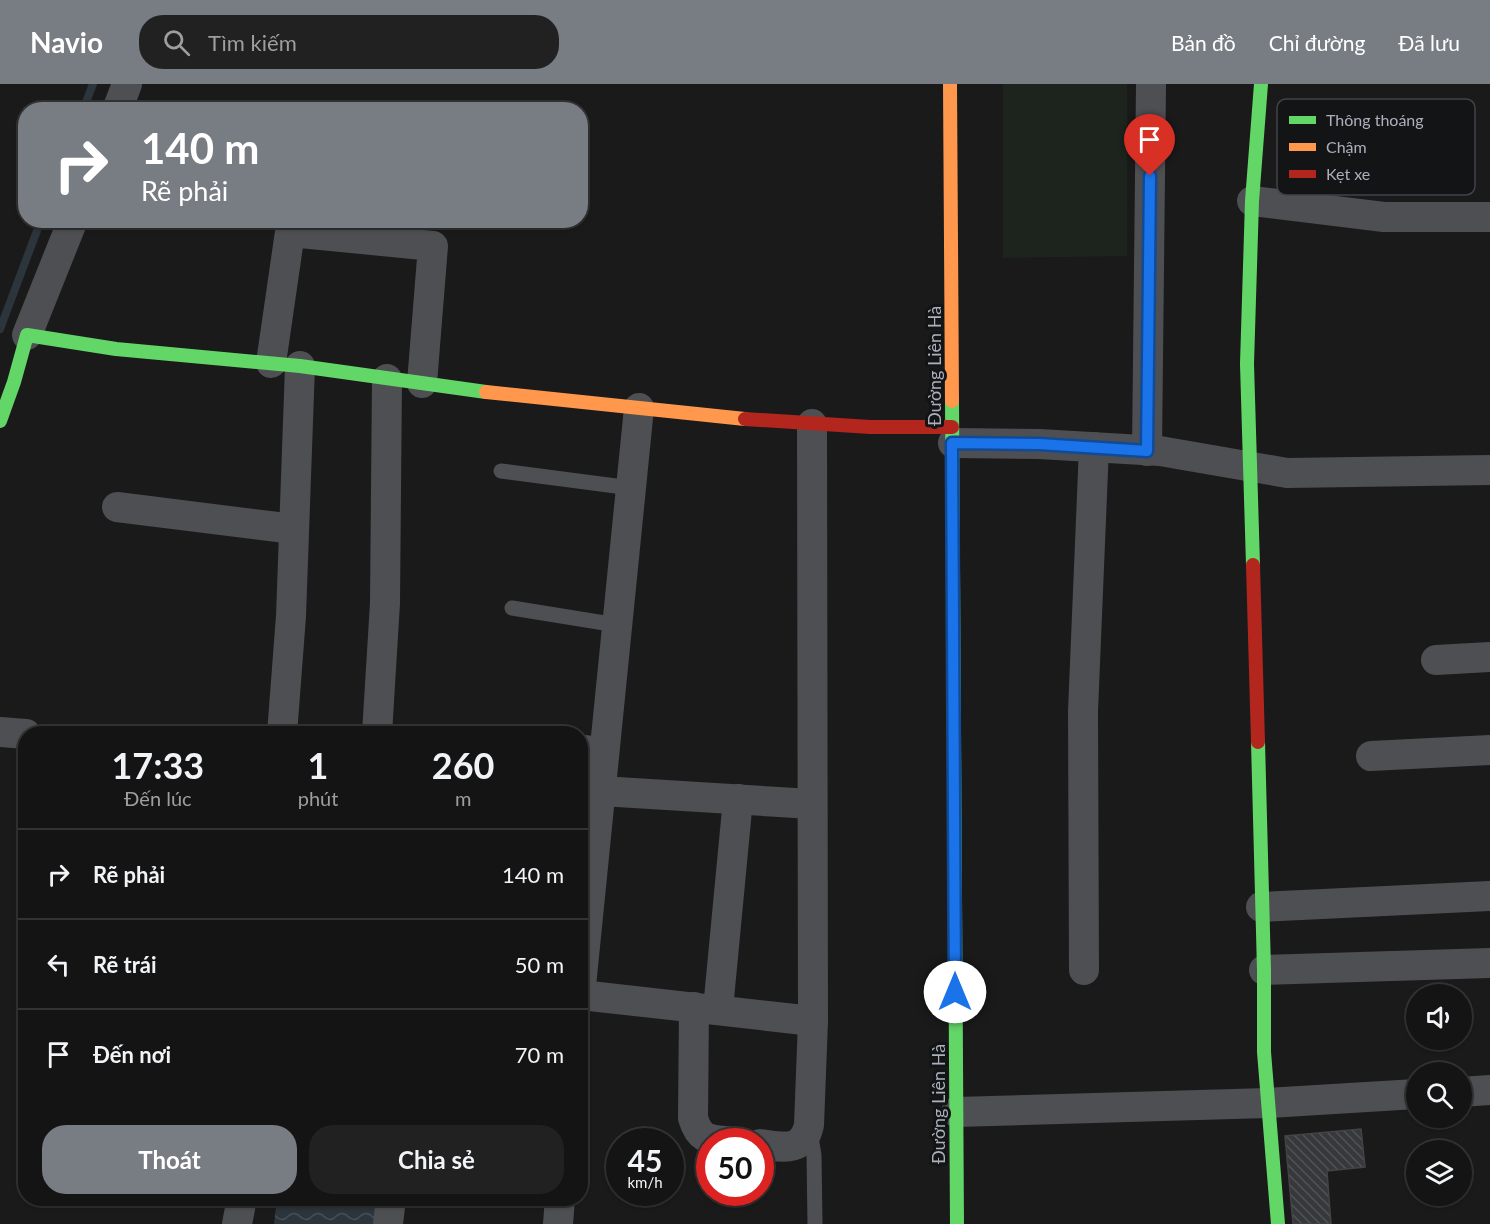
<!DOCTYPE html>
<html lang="vi">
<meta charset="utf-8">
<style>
:root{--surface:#141414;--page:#212122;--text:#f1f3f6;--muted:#9d9ea0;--line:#333334;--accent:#787c83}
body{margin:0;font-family:Lato,sans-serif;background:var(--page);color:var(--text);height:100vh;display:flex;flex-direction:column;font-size:22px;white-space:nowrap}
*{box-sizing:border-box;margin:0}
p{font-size:20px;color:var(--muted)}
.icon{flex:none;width:33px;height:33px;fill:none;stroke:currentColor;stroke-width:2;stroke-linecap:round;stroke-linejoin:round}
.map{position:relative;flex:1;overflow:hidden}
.panel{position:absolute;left:18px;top:642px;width:570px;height:480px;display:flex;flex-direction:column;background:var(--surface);border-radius:24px;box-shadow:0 2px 4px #0004,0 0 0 2px var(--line)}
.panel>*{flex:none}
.top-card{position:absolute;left:18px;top:18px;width:570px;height:126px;border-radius:24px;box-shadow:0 2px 4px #0004,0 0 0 2px var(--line);background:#787c83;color:#fff;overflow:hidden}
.controls{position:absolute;left:1406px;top:900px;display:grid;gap:12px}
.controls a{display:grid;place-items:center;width:66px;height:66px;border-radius:50%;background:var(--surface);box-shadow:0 2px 4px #0004,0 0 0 2px var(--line);font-size:30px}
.speed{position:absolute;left:606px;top:1044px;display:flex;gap:12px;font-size:30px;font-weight:700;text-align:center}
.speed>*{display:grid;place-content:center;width:78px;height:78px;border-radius:50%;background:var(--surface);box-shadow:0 2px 4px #0004,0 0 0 2px var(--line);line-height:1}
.speed small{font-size:15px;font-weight:400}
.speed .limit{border:9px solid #d22;background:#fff;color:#111}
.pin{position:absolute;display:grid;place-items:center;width:51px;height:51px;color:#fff;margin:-62px -26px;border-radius:50% 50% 50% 0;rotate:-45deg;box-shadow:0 0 6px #0007}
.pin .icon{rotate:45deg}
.me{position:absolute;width:66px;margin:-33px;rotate:0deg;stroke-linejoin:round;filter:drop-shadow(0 0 4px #0008)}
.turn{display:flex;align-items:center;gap:21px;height:126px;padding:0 24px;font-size:27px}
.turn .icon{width:78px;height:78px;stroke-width:2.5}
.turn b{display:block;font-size:42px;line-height:51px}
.eta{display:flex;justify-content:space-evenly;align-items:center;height:102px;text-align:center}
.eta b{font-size:36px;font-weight:700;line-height:42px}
.action{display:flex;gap:12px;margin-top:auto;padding:12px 24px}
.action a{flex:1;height:69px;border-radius:24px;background:var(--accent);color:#fff;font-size:24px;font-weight:700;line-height:69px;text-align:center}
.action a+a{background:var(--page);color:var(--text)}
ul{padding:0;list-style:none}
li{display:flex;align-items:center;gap:18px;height:90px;padding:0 24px;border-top:2px solid var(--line)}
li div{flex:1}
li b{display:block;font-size:22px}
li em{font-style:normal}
header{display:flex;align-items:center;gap:36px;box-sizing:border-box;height:84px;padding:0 30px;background:var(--accent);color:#fff}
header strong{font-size:28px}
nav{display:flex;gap:33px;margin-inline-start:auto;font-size:21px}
.search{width:420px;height:54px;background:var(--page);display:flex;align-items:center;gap:15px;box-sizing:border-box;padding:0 21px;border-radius:24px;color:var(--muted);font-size:22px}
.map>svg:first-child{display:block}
</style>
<header>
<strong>Navio</strong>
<div class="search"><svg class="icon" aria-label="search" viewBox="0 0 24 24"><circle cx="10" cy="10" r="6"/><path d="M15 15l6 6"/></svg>Tìm kiếm</div>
<nav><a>Bản đồ</a><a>Chỉ đường</a><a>Đã lưu</a></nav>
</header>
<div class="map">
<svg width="1490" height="1140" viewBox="0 0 1490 1140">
<defs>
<pattern id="water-waves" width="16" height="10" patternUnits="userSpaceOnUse" patternTransform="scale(1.5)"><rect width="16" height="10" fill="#2c353c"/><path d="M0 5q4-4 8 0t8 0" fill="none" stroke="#485056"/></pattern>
<pattern id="building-back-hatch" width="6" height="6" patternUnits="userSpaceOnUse" patternTransform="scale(1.5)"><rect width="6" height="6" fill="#37383a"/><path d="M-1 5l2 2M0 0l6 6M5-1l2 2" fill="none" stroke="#515255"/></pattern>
</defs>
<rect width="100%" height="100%" fill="#1a1a1a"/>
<path fill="#1d241e" d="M1003,0h124v172l-124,2z"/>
<path fill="url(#water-waves)" d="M277,1115h106l-1,25h-108z"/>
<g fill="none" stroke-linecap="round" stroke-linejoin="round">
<g stroke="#2c353c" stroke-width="8">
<path d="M83,26l10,-26"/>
<path d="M0,245l41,-109"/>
</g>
</g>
<path fill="url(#building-back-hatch)" stroke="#424346" stroke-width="1.5" d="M1361,1045l4,38 -38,4 4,53h-38l-8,-88z"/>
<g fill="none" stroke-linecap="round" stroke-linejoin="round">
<g stroke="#4d4f53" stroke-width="15">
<path d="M501,387l130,17"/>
<path d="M512,524l105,17"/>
<path d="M580,658l26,3"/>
<path d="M810,1047l4,24 1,69"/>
</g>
<g stroke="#4d4f53" stroke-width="30">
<path d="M117,26l10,-26"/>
<path d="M1252,117l132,16h106"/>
<path d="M27,251l46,-115"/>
<path d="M271,279l19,-131 143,14 -11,137"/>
<path d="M953,359l86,1 121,7 127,22 203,-3"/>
<path d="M1147,367l4,-367"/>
<path d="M117,423l177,22"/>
<path d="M1436,576l54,-3"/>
<path d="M0,648l26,2"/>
<path d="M282,650l9,-118 9,-250"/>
<path d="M377,650l8,-131 2,-224"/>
<path d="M1371,672l119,-6"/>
<path d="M601,707l211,13"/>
<path d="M1261,823l229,-11"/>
<path d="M1084,886l-1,-259 11,-264"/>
<path d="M1264,886l226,-7"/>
<path d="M581,911l232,26"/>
<path d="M580,912l59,-588"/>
<path d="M694,923l-1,111c7,24 18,21 40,24"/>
<path d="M718,925l20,-210"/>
<path d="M1461,1008l29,-2"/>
<path d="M956,1028l312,-9 148,-9"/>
<path d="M760,1060c22,3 43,9 49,-19l4,-104 -1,-597"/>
<path d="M237,1140l5,-26"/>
<path d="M388,1140l3,-26"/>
<path d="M558,1140l2,-26"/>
</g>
<g stroke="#63d668" stroke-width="14">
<path d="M952,317l5,823"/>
<path d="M0,337l14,-39 13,-47 89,14 184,17 186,26"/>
<path d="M1253,481l-6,-201 5,-163 9,-117"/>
<path d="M1258,658l6,228v82l14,172"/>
</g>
<g stroke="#ff974d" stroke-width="14">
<path d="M950,0l2,317"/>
<path d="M486,308l259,27"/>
</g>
<g stroke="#b3261e" stroke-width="14">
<path d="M745,335l125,8h82"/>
<path d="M1253,481l5,177"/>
</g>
</g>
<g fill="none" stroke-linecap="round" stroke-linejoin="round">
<g stroke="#114b97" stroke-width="15">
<path id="route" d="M955,908l-3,-549 87,1 108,7 3,-275"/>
</g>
<use href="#route" stroke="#1a73e8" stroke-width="10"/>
</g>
<g text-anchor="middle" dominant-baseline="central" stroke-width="6" stroke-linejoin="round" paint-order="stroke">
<g font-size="18" fill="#abb0bb" stroke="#131416">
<text transform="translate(934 282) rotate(-90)">Đường Liên Hà</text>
<text transform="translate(938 1020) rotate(-90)">Đường Liên Hà</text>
</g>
</g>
<rect x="1277" y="15" width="198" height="96" rx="9" fill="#131416" stroke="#414348" stroke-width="1.5"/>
<rect x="1289" y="32" width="27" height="8" fill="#63d668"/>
<rect x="1289" y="59" width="27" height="8" fill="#ff974d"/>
<rect x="1289" y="86" width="27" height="8" fill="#b3261e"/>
<g font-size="16" fill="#abb0bb">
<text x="1326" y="42">Thông thoáng</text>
<text x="1326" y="69">Chậm</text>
<text x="1326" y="96">Kẹt xe</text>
</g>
</svg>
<div class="controls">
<a><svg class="icon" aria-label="sound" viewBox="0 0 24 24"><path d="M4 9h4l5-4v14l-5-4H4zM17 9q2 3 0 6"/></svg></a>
<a><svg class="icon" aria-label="search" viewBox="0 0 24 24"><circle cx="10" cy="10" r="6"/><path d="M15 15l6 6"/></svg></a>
<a><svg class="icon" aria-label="layers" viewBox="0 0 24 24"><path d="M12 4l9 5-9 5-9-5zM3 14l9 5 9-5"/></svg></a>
</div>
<div class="speed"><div>45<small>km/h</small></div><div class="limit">50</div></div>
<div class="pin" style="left:1150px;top:92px;background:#d93025"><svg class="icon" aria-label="arrive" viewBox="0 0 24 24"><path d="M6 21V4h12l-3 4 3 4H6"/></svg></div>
<svg class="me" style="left:955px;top:908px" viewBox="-20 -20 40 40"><circle r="19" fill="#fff"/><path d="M0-13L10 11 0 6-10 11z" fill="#1a73e8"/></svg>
<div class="top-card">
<div class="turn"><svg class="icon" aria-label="right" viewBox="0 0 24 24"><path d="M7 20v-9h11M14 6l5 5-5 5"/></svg><div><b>140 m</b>Rẽ phải</div></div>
</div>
<section class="panel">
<div class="eta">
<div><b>17:33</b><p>Đến lúc</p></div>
<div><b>1</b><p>phút</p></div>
<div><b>260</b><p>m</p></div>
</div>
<ul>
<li><svg class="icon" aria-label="right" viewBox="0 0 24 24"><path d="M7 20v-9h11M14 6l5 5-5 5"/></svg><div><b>Rẽ phải</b></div><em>140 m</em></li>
<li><svg class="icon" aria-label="left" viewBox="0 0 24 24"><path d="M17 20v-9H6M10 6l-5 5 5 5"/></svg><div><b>Rẽ trái</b></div><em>50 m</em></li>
<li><svg class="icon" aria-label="arrive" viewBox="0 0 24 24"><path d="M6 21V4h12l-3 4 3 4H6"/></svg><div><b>Đến nơi</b></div><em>70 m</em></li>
</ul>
<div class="action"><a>Thoát</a><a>Chia sẻ</a></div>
</section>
</div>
